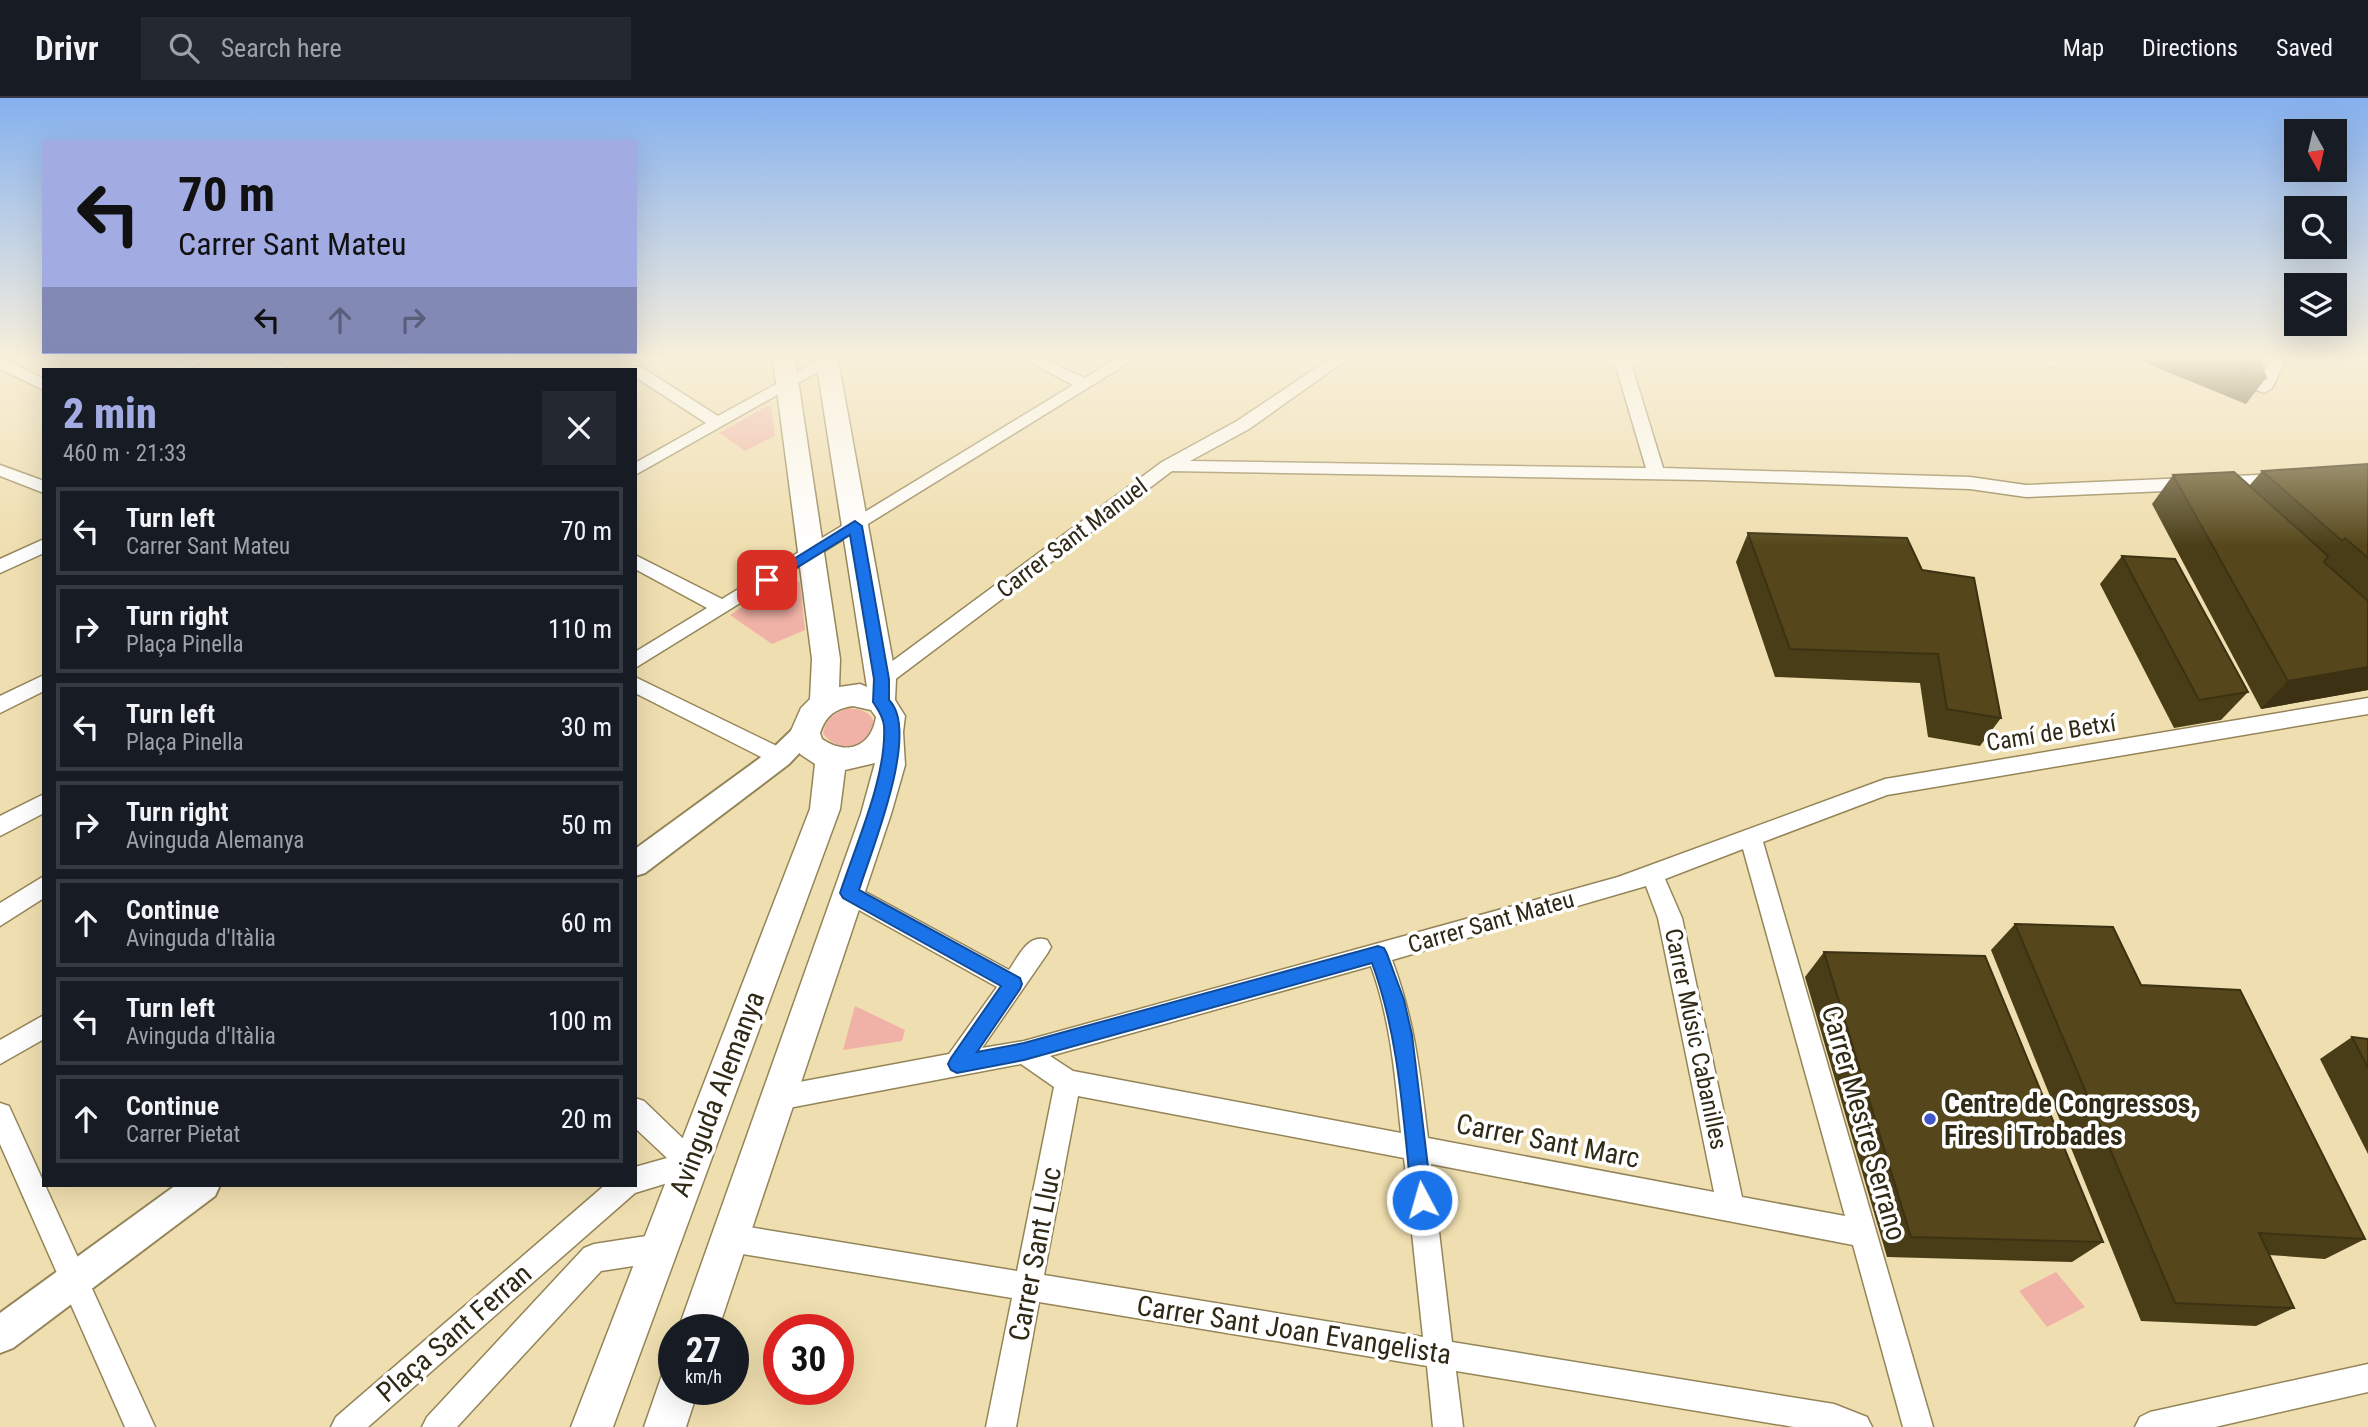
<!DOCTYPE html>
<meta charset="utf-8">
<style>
:root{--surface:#171b24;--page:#242831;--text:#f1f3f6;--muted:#9ea1a6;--line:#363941;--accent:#a2ace2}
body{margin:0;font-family:"Roboto Condensed",sans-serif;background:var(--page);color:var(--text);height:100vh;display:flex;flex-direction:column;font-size:26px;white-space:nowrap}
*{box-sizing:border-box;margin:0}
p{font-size:23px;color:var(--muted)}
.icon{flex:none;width:38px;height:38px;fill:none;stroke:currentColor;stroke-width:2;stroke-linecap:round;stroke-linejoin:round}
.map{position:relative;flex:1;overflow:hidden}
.panel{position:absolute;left:42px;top:270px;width:595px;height:819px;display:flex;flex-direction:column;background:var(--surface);border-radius:0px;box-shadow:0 7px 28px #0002}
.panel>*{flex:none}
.banner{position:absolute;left:42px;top:42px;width:595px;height:214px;border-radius:0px;box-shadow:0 7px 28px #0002;background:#a2ace2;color:#111;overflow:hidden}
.needle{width:46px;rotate:172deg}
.fabs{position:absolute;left:2284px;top:21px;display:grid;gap:14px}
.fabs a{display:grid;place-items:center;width:63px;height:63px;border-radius:0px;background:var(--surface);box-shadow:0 7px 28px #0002;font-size:35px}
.speed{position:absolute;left:658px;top:1216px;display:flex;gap:14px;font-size:35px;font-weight:700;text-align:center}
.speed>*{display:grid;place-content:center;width:91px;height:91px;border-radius:50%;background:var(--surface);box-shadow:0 7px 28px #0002;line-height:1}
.speed small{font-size:18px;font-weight:400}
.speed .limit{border:10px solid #d22;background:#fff;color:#111}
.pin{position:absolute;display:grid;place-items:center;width:60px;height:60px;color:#fff;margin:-30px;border-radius:14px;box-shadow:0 4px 10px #0006}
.me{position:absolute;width:77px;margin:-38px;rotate:354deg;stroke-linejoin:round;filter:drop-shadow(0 0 5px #0008)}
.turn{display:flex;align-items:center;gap:24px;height:147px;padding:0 21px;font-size:32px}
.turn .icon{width:91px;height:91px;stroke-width:2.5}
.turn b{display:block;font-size:49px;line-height:60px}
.lanes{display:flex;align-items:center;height:66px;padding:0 21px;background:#0003;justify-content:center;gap:35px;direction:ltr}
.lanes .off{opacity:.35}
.round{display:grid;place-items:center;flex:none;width:74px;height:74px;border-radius:0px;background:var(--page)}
.overview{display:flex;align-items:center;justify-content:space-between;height:119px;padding:0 21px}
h1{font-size:42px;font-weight:800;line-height:52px;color:var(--accent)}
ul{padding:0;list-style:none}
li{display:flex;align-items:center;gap:21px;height:88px;margin:0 14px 10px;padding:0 7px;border:4px solid var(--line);border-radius:0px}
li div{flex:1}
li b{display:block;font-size:26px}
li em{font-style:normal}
header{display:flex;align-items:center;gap:42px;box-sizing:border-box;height:98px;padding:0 35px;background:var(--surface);border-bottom:2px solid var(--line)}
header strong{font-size:33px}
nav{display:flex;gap:38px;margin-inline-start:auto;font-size:24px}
.search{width:490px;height:63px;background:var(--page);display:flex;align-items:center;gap:18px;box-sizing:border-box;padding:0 24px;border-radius:0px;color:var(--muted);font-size:26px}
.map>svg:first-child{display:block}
</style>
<header>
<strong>Drivr</strong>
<div class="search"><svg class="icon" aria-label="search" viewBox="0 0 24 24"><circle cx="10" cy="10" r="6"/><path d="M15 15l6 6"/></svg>Search here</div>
<nav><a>Map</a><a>Directions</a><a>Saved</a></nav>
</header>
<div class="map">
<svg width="2368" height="1329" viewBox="0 0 2368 1329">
<rect width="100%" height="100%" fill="#efdeaf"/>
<g fill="#f0b2a6">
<path d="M767,308h4l4,30 -30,15 -26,-18z"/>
<path d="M792,479l8,6 5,47 -33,14 -42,-29 51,-34z"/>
<path d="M849,610c15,2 23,4 26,19 -11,21 -37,28 -52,6 4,-15 11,-20 26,-25z"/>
<path d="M855,908l50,24 -3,11 -59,9z"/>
<path d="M2056,1174l29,35 -38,20 -28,-36z"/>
</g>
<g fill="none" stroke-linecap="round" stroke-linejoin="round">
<g stroke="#948559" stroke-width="3">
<g id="minor">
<path d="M0,262h6l38,19v11l-44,-21z"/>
<path d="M183,262h20l-14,9h-19z"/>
<path d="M254,262h20l13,9h-19z"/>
<path d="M403,262h20l-15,9h-20z"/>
<path d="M820,262h19l-204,115v-12l71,-40 -71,-46v-8h-7l1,-2h12l77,49z"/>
<path d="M1026,262h20l39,18 29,-18h19l-498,308v-16l72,-44 -72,-39v-14l87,44 351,-214z"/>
<path d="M1328,262h18l-97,69 -59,32 456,7 -32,-108h16l33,108 307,9 56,8 255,-11 9,6 -9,6 -255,11 -56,-8 -268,-9 -530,-9 -283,213 -7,2 -7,-2 -3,-5 3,-5 287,-212 75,-41z"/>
<path d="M2039,262h24l-10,7z"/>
<path d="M2190,262h21l49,20 10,-20h16l-14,28 -8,5 -72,-30z"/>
<path d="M0,367l44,16v12l-44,-17z"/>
<path d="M44,441v14l-44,20v-14z"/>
<path d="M44,577v16l-44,22v-17z"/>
<path d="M635,579l152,74 3,6 -3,6 -7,2 -7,-2 -138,-70z"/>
<path d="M2368,600v16l-481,81 -124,47 170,585h-30l-50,-182 -422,-81 21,178 382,62 33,13 5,10h-78l-338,-56 7,56h-30l-6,-61 -388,-64 -23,125h-30l26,-129 -282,-46 -10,-4 -4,-10 4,-10 10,-4 287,47 37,-184 -33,-23 -243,46 -9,-4 -4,-8 4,-8 9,-4 171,-32 48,-67 -156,-87 -3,-7 3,-7 8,-3 160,87c10,-14 19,-37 38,-30l4,7 -4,7 -65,94 42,-7 594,-164 267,-98zM1743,751l102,367 -103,-19 -60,-279 -17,-39zM1646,788l12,32 56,274 -286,-54c-8,-64 -13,-117 -36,-178zM1371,868c20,55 24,110 30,167l-328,-62 -23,-15zM1078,998l326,62 19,179 -379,-62z"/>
<path d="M44,696v19l-44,23v-20z"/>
<path d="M44,778v22l-44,28v-23z"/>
<path d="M44,917v24l-44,25v-24z"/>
<path d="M635,1000l9,3 56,54 4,9 -4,9 -65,20 -267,234h-37l5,-10 269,-232h30v-18l32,-9 -32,-30z"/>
<path d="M0,1005l9,3 146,321h-30l-125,-283z"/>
<path d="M659,1136l10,4 4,10 -4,10 -10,4 -58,9 -144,156h-35l5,-10 157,-169 10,-4z"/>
<path d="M2368,1266v28l-153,35h-80l5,-10 10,-5z"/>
</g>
</g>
<g stroke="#948559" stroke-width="4">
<g id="tertiary">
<path d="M805,625l9,3 4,7 -29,31 -144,109 -10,3v-27l136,-99 25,-24z"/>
<path d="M176,1087h44l-5,11 -202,152 -13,5v-40z"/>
</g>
</g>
<g stroke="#948559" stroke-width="3">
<g id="secondary">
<path d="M773,262h22l45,299 -1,28 21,-3 7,3 -51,-327h22l58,319 -1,21 10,16 -2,16 2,33 -14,49 -173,516h-40l183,-516 14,-51 -30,7 -5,39 -227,618h-42l239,-618 5,-45 -15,-10 -10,-21 11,-25 9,-9 2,-40zM853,608l18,4 5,7c-5,30 -29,39 -54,22l-2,-6c6,-17 14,-24 33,-27z"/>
<path d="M674,1273v19h24l-12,37h-42l18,-52z"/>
</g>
</g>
<use href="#minor" fill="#fff" fill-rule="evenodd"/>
<use href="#tertiary" fill="#fff" fill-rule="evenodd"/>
<use href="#secondary" fill="#fff" fill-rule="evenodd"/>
</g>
<g fill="#493d17">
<path d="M2138,262h124l-2,2 6,16 -20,26z"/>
<path d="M2368,366v226l-107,19 -109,-205 21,-29 76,11 13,-15z"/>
<path d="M1748,435l174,37 79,148 -21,28 -52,-9 -8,-54 -145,-6 -39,-115z"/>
<path d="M2122,458l126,136 -27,28 -47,8 -74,-144z"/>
<path d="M2015,826l126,61 224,254 -40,20 -56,-4 25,53 -38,18 -115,-5 -150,-371z"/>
<path d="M1824,854l279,290 -31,20 -185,-5 -82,-280z"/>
<path d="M2352,939l16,2v115l-48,-95z"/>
</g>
<path fill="#3c3213" d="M2368,569v23l-107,19 27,-28z"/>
<g fill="#55471b" stroke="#3c3213" stroke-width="2">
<path d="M2221,262h38l7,18z"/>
<path d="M2368,366v94l-23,-20 -3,3 -80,-70z"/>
<path d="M2234,374l94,84 -4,6 44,39v66l-80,14 -115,-206z"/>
<path d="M1748,435l159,5 15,32 52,8 27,140 -54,-9 -9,-55 -148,-5z"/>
<path d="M2122,458l53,3 73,133 -49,8z"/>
<path d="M2015,826l98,3 28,58 99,5 125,249 -106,-6 35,75 -119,-5z"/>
<path d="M1824,854l161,4 118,286 -192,-5z"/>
<path d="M2352,939l16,2v29z"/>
</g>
<linearGradient id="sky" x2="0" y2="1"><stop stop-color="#85b0ef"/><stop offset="0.58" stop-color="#f8f0db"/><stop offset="1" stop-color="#f8f0db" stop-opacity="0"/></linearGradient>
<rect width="2368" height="448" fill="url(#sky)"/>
<path fill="#1a73e8" stroke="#114b97" stroke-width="2" d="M855,423l7,5 27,153v21c32,31 -18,151 -30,190l161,88 2,6 -2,5 -43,63 47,-9 354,-97 6,2 3,6 17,46 8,35 20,165 -3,8 -7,2 -7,-2 -3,-8c-9,-80 -12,-161 -40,-237l-348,97 -67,13 -6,-3 -3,-6 3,-6 50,-72 -158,-88 -3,-5c16,-49 47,-117 44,-167 -1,-10 -6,-16 -11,-24l1,-23 -24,-144 -78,48 -5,2 -7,-5z"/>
<circle fill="#4255c9" stroke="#fff" stroke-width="2.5" cx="1930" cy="1021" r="7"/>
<g text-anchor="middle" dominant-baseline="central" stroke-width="7" stroke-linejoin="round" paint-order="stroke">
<g font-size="24" fill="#2f2916" stroke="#fff">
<text transform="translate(1072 440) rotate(-37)">Carrer Sant Manuel</text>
<text transform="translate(2051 635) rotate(-9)">Camí de Betxí</text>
<text transform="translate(1491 824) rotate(-16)">Carrer Sant Mateu</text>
<text transform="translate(1696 941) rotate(78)">Carrer Músic Cabanilles</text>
</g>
<g font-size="28" fill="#2f2916" stroke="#fff">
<text transform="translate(717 996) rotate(-69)">Avinguda Alemanya</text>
<text transform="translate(1864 1025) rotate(74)">Carrer Mestre Serrano</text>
<text transform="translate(1548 1043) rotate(11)">Carrer Sant Marc</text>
<text transform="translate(1035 1156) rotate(-79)">Carrer Sant Lluc</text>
<text transform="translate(1294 1232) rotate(9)">Carrer Sant Joan Evangelista</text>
<text transform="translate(454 1235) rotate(-41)">Plaça Sant Ferran</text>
</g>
<g font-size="28" font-weight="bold" fill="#2f2916" stroke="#fff" text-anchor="start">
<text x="1944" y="1005">Centre de Congressos,<tspan x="1944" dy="32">Fires i Trobades</tspan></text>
</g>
</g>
</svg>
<div class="fabs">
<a><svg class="needle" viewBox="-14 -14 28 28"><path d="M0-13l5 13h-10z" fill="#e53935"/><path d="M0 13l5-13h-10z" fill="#9ea1a6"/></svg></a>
<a><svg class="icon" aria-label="search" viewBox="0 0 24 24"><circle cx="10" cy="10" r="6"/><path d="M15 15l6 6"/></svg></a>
<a><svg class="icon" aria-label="layers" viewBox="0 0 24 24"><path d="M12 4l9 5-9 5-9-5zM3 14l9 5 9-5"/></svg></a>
</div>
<div class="speed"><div>27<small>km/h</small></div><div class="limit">30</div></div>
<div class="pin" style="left:767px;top:482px;background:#d93025"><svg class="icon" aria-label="arrive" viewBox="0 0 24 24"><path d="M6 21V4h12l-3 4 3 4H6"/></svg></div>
<svg class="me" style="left:1422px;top:1102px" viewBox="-20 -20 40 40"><circle r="17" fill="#1a73e8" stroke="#fff" stroke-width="3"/><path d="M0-11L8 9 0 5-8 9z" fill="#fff"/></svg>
<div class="banner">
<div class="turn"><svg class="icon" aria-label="left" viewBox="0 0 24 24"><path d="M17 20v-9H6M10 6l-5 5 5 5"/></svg><div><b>70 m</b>Carrer Sant Mateu</div></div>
<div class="lanes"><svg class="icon" aria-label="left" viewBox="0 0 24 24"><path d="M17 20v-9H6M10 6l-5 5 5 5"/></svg><svg class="icon off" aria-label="ahead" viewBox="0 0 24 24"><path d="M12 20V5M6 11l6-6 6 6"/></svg><svg class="icon off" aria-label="right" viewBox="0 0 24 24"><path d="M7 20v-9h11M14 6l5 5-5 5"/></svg></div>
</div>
<section class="panel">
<div class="overview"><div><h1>2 min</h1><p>460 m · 21:33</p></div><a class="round"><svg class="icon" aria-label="close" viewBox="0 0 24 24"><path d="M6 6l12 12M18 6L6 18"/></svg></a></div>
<ul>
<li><svg class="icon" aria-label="left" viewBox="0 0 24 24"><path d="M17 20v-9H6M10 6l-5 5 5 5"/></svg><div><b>Turn left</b><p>Carrer Sant Mateu</p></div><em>70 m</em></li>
<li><svg class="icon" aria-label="right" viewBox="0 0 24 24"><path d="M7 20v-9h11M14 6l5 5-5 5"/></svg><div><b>Turn right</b><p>Plaça Pinella</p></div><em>110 m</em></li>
<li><svg class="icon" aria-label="left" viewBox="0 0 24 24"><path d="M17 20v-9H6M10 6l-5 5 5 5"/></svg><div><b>Turn left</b><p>Plaça Pinella</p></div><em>30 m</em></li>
<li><svg class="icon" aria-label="right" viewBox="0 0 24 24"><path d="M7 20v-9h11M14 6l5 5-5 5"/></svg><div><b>Turn right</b><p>Avinguda Alemanya</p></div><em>50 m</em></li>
<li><svg class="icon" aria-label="ahead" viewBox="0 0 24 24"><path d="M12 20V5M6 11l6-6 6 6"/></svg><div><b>Continue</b><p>Avinguda d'Itàlia</p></div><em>60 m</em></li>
<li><svg class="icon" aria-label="left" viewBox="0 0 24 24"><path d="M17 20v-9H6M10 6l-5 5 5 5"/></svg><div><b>Turn left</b><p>Avinguda d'Itàlia</p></div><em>100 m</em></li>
<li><svg class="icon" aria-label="ahead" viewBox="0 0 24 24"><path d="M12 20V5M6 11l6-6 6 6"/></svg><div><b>Continue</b><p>Carrer Pietat</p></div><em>20 m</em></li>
</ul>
</section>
</div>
